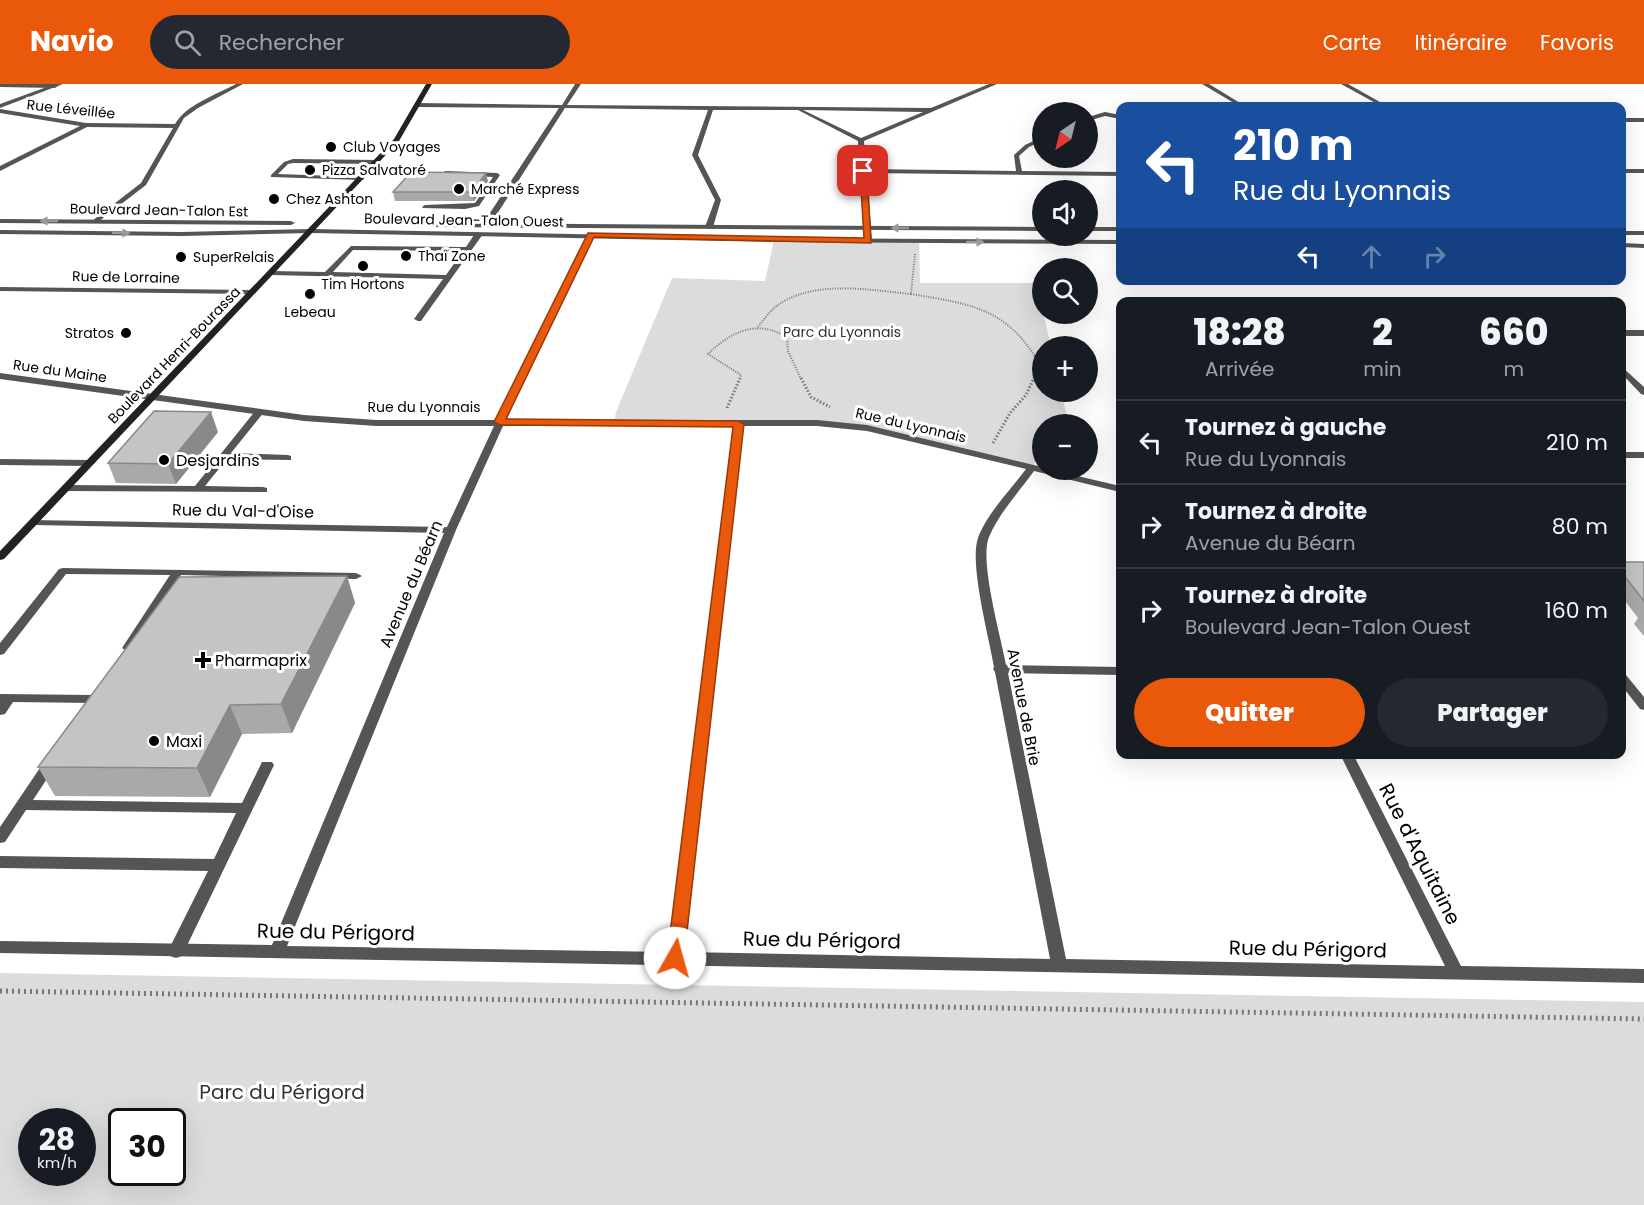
<!DOCTYPE html>
<html lang="fr">
<meta charset="utf-8">
<style>
:root{--surface:#171b24;--page:#242831;--text:#f1f3f6;--muted:#9ea1a6;--line:#363941;--accent:#ea580c}
body{margin:0;font-family:Poppins,sans-serif;background:var(--page);color:var(--text);height:100vh;display:flex;flex-direction:column;font-size:22px;white-space:nowrap}
*{box-sizing:border-box;margin:0}
p{font-size:20px;color:var(--muted)}
.icon{flex:none;width:33px;height:33px;fill:none;stroke:currentColor;stroke-width:2;stroke-linecap:round;stroke-linejoin:round}
.map{position:relative;flex:1;overflow:hidden}
.details{position:absolute;left:1116px;top:213px;width:510px;height:462px;display:flex;flex-direction:column;background:var(--surface);border-radius:12px;box-shadow:0 6px 24px #0002}
.details>*{flex:none}
.top-card{position:absolute;left:1116px;top:18px;width:510px;height:183px;border-radius:12px;box-shadow:0 6px 24px #0002;background:#1a4fa0;color:#fff;overflow:hidden}
.needle{width:39px;rotate:215deg}
.controls{position:absolute;left:1032px;top:18px;display:grid;gap:12px}
.controls a{display:grid;place-items:center;width:66px;height:66px;border-radius:50%;background:var(--surface);box-shadow:0 6px 24px #0002;font-size:30px}
.speed{position:absolute;left:18px;top:1024px;display:flex;gap:12px;font-size:30px;font-weight:700;text-align:center}
.speed>*{display:grid;place-content:center;width:78px;height:78px;border-radius:50%;background:var(--surface);box-shadow:0 6px 24px #0002;line-height:1}
.speed small{font-size:15px;font-weight:400}
.speed .limit{border:3px solid #111;border-radius:9px;background:#fff;color:#111}
.pin{position:absolute;display:grid;place-items:center;width:51px;height:51px;color:#fff;margin:-26px;border-radius:12px;box-shadow:0 3px 9px #0006}
.me{position:absolute;width:66px;margin:-33px;rotate:7deg;stroke-linejoin:round;filter:drop-shadow(0 0 4px #0008)}
.turn{display:flex;align-items:center;gap:21px;height:126px;padding:0 18px;font-size:27px}
.turn .icon{width:78px;height:78px;stroke-width:2.5}
.turn b{display:block;font-size:42px;line-height:51px}
.lanes{display:flex;align-items:center;height:57px;padding:0 18px;background:#0003;justify-content:center;gap:30px;direction:ltr}
.lanes .off{opacity:.35}
.eta{display:flex;justify-content:space-evenly;align-items:center;height:102px;text-align:center}
.eta b{font-size:36px;font-weight:800;line-height:42px}
.primary-button{display:flex;gap:12px;margin-top:auto;padding:12px 18px}
.primary-button a{flex:1;height:69px;border-radius:36px;background:var(--accent);color:#fff;font-size:24px;font-weight:800;line-height:69px;text-align:center}
.primary-button a+a{background:var(--page);color:var(--text)}
ul{padding:0;list-style:none}
li{display:flex;align-items:center;gap:18px;height:84px;padding:0 18px;border-top:2px solid var(--line)}
li div{flex:1}
li b{display:block;font-size:22px}
li em{font-style:normal}
header{display:flex;align-items:center;gap:36px;box-sizing:border-box;height:84px;padding:0 30px;background:var(--accent);color:#fff}
header strong{font-size:28px}
nav{display:flex;gap:33px;margin-inline-start:auto;font-size:21px}
.search{width:420px;height:54px;background:var(--page);display:flex;align-items:center;gap:15px;box-sizing:border-box;padding:0 21px;border-radius:33px;color:var(--muted);font-size:22px}
.map>svg:first-child{display:block}
</style>
<header>
<strong>Navio</strong>
<div class="search"><svg class="icon" aria-label="search" viewBox="0 0 24 24"><circle cx="10" cy="10" r="6"/><path d="M15 15l6 6"/></svg>Rechercher</div>
<nav><a>Carte</a><a>Itinéraire</a><a>Favoris</a></nav>
</header>
<div class="map">
<svg width="1644" height="1121" viewBox="0 0 1644 1121">
<rect width="100%" height="100%" fill="#fff"/>
<g fill="#dcdcdc" fill-rule="evenodd">
<path d="M774,156l145,1 1,42h116l15,63h-9v46h19l6,24 -6,8h-19v27l-11,18 -164,-41 -50,-5 -203,1 2,-12 56,-134 93,3z"/>
<path d="M0,889l1644,29v203h-1644zM32,1038h50v51h-50zM122,1038h50v51h-50z"/>
</g>
<g fill="none" stroke-linecap="round" stroke-linejoin="round">
<g stroke="#777" stroke-width="2" stroke-dasharray="1 1.5" stroke-linecap="butt">
<path d="M915,170l-4,40c60,10 97,14 129,71l-7,14"/>
<path d="M758,243c7,-9 13,-18 23,-24 37,-23 89,-13 130,-9"/>
<path d="M740,295l1,-4 -33,-21c22,-22 51,-36 79,-16l1,13 13,28"/>
</g>
<g stroke="#777" stroke-width="3" stroke-dasharray="1.5 2" stroke-linecap="butt">
<path d="M801,294l10,19 19,10"/>
<path d="M727,324l13,-30"/>
<path d="M993,359l17,-30 16,-18 8,-17"/>
</g>
<path stroke="#777" stroke-width="5" stroke-dasharray="2 4" stroke-linecap="butt" d="M0,907l1644,28"/>
<g fill="#555" fill-rule="evenodd">
<path d="M0,0h55l3,2 -3,2 -55,-1z"/>
<path d="M293,75l84,1 3,2 -3,2 -84,-1 -5,1 -10,10 86,3v2l-2,1 -91,-3v-2l13,-13z"/>
<path d="M445,87l52,2 3,2 -21,31 -14,3 -42,-1 -1,-1 3,-2 50,-2 18,-26 -46,-3 -3,-2z"/>
<path d="M476,148l7,2 -62,87h-3l-4,-2 29,-40 -172,-4 -4,-2 4,-2 54,1 26,-26 115,1zM353,166l110,1 -17,24 -113,-3z"/>
<path d="M259,325l5,3 -33,41 57,2 3,1v4l-64,-1 -22,27 58,1 4,1v4l-201,-1 -5,-3 5,-3 129,1 61,-76z"/>
<path d="M63,484l293,5 6,3 -6,3 -175,-4 -49,76 -4,1 -6,-4 48,-73 -104,-1 -62,80 -4,1v-12l59,-74z"/>
<path d="M0,610l93,1 6,4 -6,4 -80,-1 -8,12 -5,1z"/>
<path d="M51,673l5,2 2,3 -25,38 209,3 20,-41h10l2,3 -92,191 -6,2 -6,-2 -2,-5 40,-80 -208,-3v-12l214,3 22,-46 -210,-3 -21,32 -5,1v-16l46,-68z"/>
</g>
<g fill="#555" fill-rule="evenodd">
<path d="M55,0h8l-63,24v-4z"/>
<path d="M236,0h7l-45,24 -14,10 -38,67 -48,37 -6,-1 49,-38 32,-55 -86,-1 -87,44v-5l80,-40 -80,-13v-4l86,14 89,1c12,-20 41,-29 61,-40z"/>
<path d="M575,0h6l-14,21 364,3 58,-24h8l-133,57 2,28 150,2 -2,-16 11,-10 17,-8v4l-13,6 -10,9 3,15 98,1v4l-253,-3 5,68 -4,2 -4,-2 -6,-100 -60,-31h-85l-15,45 23,45 -8,27 -4,2 -4,-2 10,-27 -23,-45 16,-45 -143,-2 -75,117 -7,2 -1,-2 77,-117 -142,-1 -3,-2 3,-2 145,2zM803,26l120,2 -62,26z"/>
<path d="M1202,0h7l36,22h-6z"/>
<path d="M1341,0h7l39,22h-6z"/>
<path d="M1105,28l15,3v4l-15,-3 -17,5v-4z"/>
<rect x="1622" y="34" width="22" height="4"/>
<rect x="1622" y="85" width="22" height="4"/>
<path d="M588,149l7,2 -89,185h311l50,5 175,42v3h10l68,16v6l-86,-21c-15,21 -35,42 -45,66 -10,24 12,100 17,128l114,2v8l-112,-2 58,286 379,7 -105,-212h13l108,212 183,3v14l-1644,-30v-12l272,4 172,-412 -410,-8 -4,-1 -1,-2 1,-2 417,7 47,-101h-118l-72,-5 -304,-42v-6l304,42 72,5h120zM503,342h230l-64,526 -382,-6 169,-416zM743,342h74l50,5 159,38c-15,20 -40,46 -48,69 -9,26 11,99 16,129l-1,2 2,3 55,287 -366,-7z"/>
<path d="M0,203l252,3 4,2 -4,2 -252,-3z"/>
<rect x="1622" y="246" width="22" height="6"/>
<path d="M1622,283l22,20v8l-3,-1 -19,-20z"/>
<rect x="1622" y="368" width="22" height="6"/>
<path d="M0,375l90,1 5,3 -5,3 -90,-1z"/>
<path d="M1622,590l4,1 18,22v13l-4,-1 -18,-23z"/>
</g>
<g fill="#555" fill-rule="evenodd">
<path d="M0,135l291,2 4,2 -4,2 -291,-2z"/>
<path d="M426,139l616,4v4l-613,-4 -4,-2z"/>
<rect x="1088" y="143" width="32" height="4"/>
<path d="M311,145l463,9 346,2v4l-346,-2 -463,-9 -130,3 -181,-2v-4l181,2z"/>
<rect x="1622" y="147" width="22" height="4"/>
<path d="M1622,159l22,1v4l-22,-1z"/>
</g>
<path fill="#222" fill-rule="evenodd" d="M426,0h6l-33,57 -395,418 -4,1v-9l394,-412z"/>
</g>
<g fill="#a9a9a9">
<path d="M488,97l-14,20h-79l-2,-9z"/>
<path d="M218,348l-42,52 -60,-1 -8,-20z"/>
<path d="M1622,478h22v74l-10,-12 4,-6 -16,-21z"/>
<path d="M347,492l8,27 -63,130 -50,1 -32,63 -155,-1 -17,-29z"/>
</g>
<g fill="#898989">
<path d="M486,89l2,8 -14,20 -2,-9z"/>
<path d="M211,328l7,20 -42,52 -8,-20z"/>
<path d="M347,492l8,27 -63,130 -11,-29z"/>
<path d="M230,621l12,29 -32,63 -13,-29z"/>
</g>
<g fill="#c4c4c4" stroke="#898989" stroke-width="1.5">
<path d="M411,88l75,1 -14,19h-79z"/>
<path d="M154,327l57,1 -43,52 -60,-1z"/>
<path d="M1622,478h22v39l-22,-28z"/>
<path d="M347,492l-66,128 -51,1 -33,63 -159,-1 141,-190z"/>
</g>
<defs><path id="oneway-solid" d="M-6-.8H1V-3.2L6.5 0L1 3.2V.8H-6Z" transform="scale(1.5)"/></defs>
<g fill="#999">
<use href="#oneway-solid" transform="translate(49 137) rotate(-180)"/>
<use href="#oneway-solid" transform="translate(900 144) rotate(-180)"/>
<use href="#oneway-solid" transform="translate(121 149) rotate(1)"/>
<use href="#oneway-solid" transform="translate(975 158)"/>
</g>
<path fill="#ea580c" stroke="#983908" stroke-width="1.5" d="M863,85l4,2 4,72 -277,-6 -88,182 232,2 6,3 -60,534 -2,5 -7,2 -6,-2 -2,-5 66,-531 -233,-2 -6,-3 94,-189 276,5 -4,-67z"/>
<g fill="#000" stroke="#fff" stroke-width="2">
<circle cx="331" cy="63" r="6"/>
<circle cx="310" cy="86" r="6"/>
<circle cx="459" cy="105" r="6"/>
<circle cx="274" cy="115" r="6"/>
<circle cx="406" cy="172" r="6"/>
<circle cx="181" cy="173" r="6"/>
<circle cx="363" cy="182" r="6"/>
<circle cx="310" cy="210" r="6"/>
<circle cx="126" cy="249" r="6"/>
<circle cx="164" cy="376" r="6"/>
<path d="M200 567h6v6h6v6h-6v6h-6v-6h-6v-6h6z"/>
<circle cx="154" cy="657" r="6"/>
</g>
<g text-anchor="middle" dominant-baseline="central" stroke-width="6" stroke-linejoin="round" paint-order="stroke">
<g font-size="14" fill="#000" stroke="#fff">
<text transform="translate(71 25) rotate(6)">Rue Léveillée</text>
<text transform="translate(159 126) rotate(1)">Boulevard Jean-Talon Est</text>
<text transform="translate(464 136) rotate(1)">Boulevard Jean-Talon Ouest</text>
<text transform="translate(126 193) rotate(1)">Rue de Lorraine</text>
<text transform="translate(174 271) rotate(-46)">Boulevard Henri-Bourassa</text>
<text transform="translate(60 287) rotate(8)">Rue du Maine</text>
<text x="424" y="323">Rue du Lyonnais</text>
<text transform="translate(911 341) rotate(13)">Rue du Lyonnais</text>
</g>
<g font-size="14" fill="#000" stroke="#fff" text-anchor="start">
<text x="343" y="63">Club Voyages</text>
<text x="322" y="86">Pizza Salvatoré</text>
<text x="471" y="105">Marché Express</text>
<text x="286" y="115">Chez Ashton</text>
<text x="418" y="172">Thaï Zone</text>
<text x="193" y="173">SuperRelais</text>
<text x="363" y="200" text-anchor="middle">Tim Hortons</text>
<text x="310" y="228" text-anchor="middle">Lebeau</text>
<text x="114" y="249" text-anchor="end">Stratos</text>
</g>
<g font-size="14" fill="#333" stroke="#fff">
<text x="842" y="248">Parc du Lyonnais</text>
</g>
<g font-size="16" fill="#000" stroke="#fff" text-anchor="start">
<text x="176" y="376">Desjardins</text>
<text x="215" y="576">Pharmaprix</text>
<text x="166" y="657">Maxi</text>
</g>
<g font-size="16" fill="#000" stroke="#fff">
<text transform="translate(243 427) rotate(1)">Rue du Val-d'Oise</text>
<text transform="translate(411 500) rotate(-67)">Avenue du Béarn</text>
<text transform="translate(1024 623) rotate(79)">Avenue de Brie</text>
</g>
<g font-size="20" fill="#000" stroke="#fff">
<text transform="translate(1420 770) rotate(63)">Rue d'Aquitaine</text>
<text transform="translate(336 848) rotate(1)">Rue du Périgord</text>
<text transform="translate(822 856) rotate(1)">Rue du Périgord</text>
<text transform="translate(1308 865) rotate(1)">Rue du Périgord</text>
</g>
<g font-size="20" fill="#333" stroke="#fff">
<text x="282" y="1008">Parc du Périgord</text>
</g>
</g>
</svg>
<div class="controls">
<a><svg class="needle" viewBox="-14 -14 28 28"><path d="M0-13l5 13h-10z" fill="#e53935"/><path d="M0 13l5-13h-10z" fill="#9ea1a6"/></svg></a>
<a><svg class="icon" aria-label="sound" viewBox="0 0 24 24"><path d="M4 9h4l5-4v14l-5-4H4zM17 9q2 3 0 6"/></svg></a>
<a><svg class="icon" aria-label="search" viewBox="0 0 24 24"><circle cx="10" cy="10" r="6"/><path d="M15 15l6 6"/></svg></a>
<a>+</a>
<a>−</a>
</div>
<div class="speed"><div>28<small>km/h</small></div><div class="limit">30</div></div>
<div class="pin" style="left:863px;top:87px;background:#d93025"><svg class="icon" aria-label="arrive" viewBox="0 0 24 24"><path d="M6 21V4h12l-3 4 3 4H6"/></svg></div>
<svg class="me" style="left:675px;top:874px" viewBox="-20 -20 40 40"><circle r="19" fill="#fff"/><path d="M0-13L10 11 0 6-10 11z" fill="#ea580c"/></svg>
<div class="top-card">
<div class="turn"><svg class="icon" aria-label="left" viewBox="0 0 24 24"><path d="M17 20v-9H6M10 6l-5 5 5 5"/></svg><div><b>210 m</b>Rue du Lyonnais</div></div>
<div class="lanes"><svg class="icon" aria-label="left" viewBox="0 0 24 24"><path d="M17 20v-9H6M10 6l-5 5 5 5"/></svg><svg class="icon off" aria-label="ahead" viewBox="0 0 24 24"><path d="M12 20V5M6 11l6-6 6 6"/></svg><svg class="icon off" aria-label="right" viewBox="0 0 24 24"><path d="M7 20v-9h11M14 6l5 5-5 5"/></svg></div>
</div>
<section class="details">
<div class="eta">
<div><b>18:28</b><p>Arrivée</p></div>
<div><b>2</b><p>min</p></div>
<div><b>660</b><p>m</p></div>
</div>
<ul>
<li><svg class="icon" aria-label="left" viewBox="0 0 24 24"><path d="M17 20v-9H6M10 6l-5 5 5 5"/></svg><div><b>Tournez à gauche</b><p>Rue du Lyonnais</p></div><em>210 m</em></li>
<li><svg class="icon" aria-label="right" viewBox="0 0 24 24"><path d="M7 20v-9h11M14 6l5 5-5 5"/></svg><div><b>Tournez à droite</b><p>Avenue du Béarn</p></div><em>80 m</em></li>
<li><svg class="icon" aria-label="right" viewBox="0 0 24 24"><path d="M7 20v-9h11M14 6l5 5-5 5"/></svg><div><b>Tournez à droite</b><p>Boulevard Jean-Talon Ouest</p></div><em>160 m</em></li>
</ul>
<div class="primary-button"><a>Quitter</a><a>Partager</a></div>
</section>
</div>
